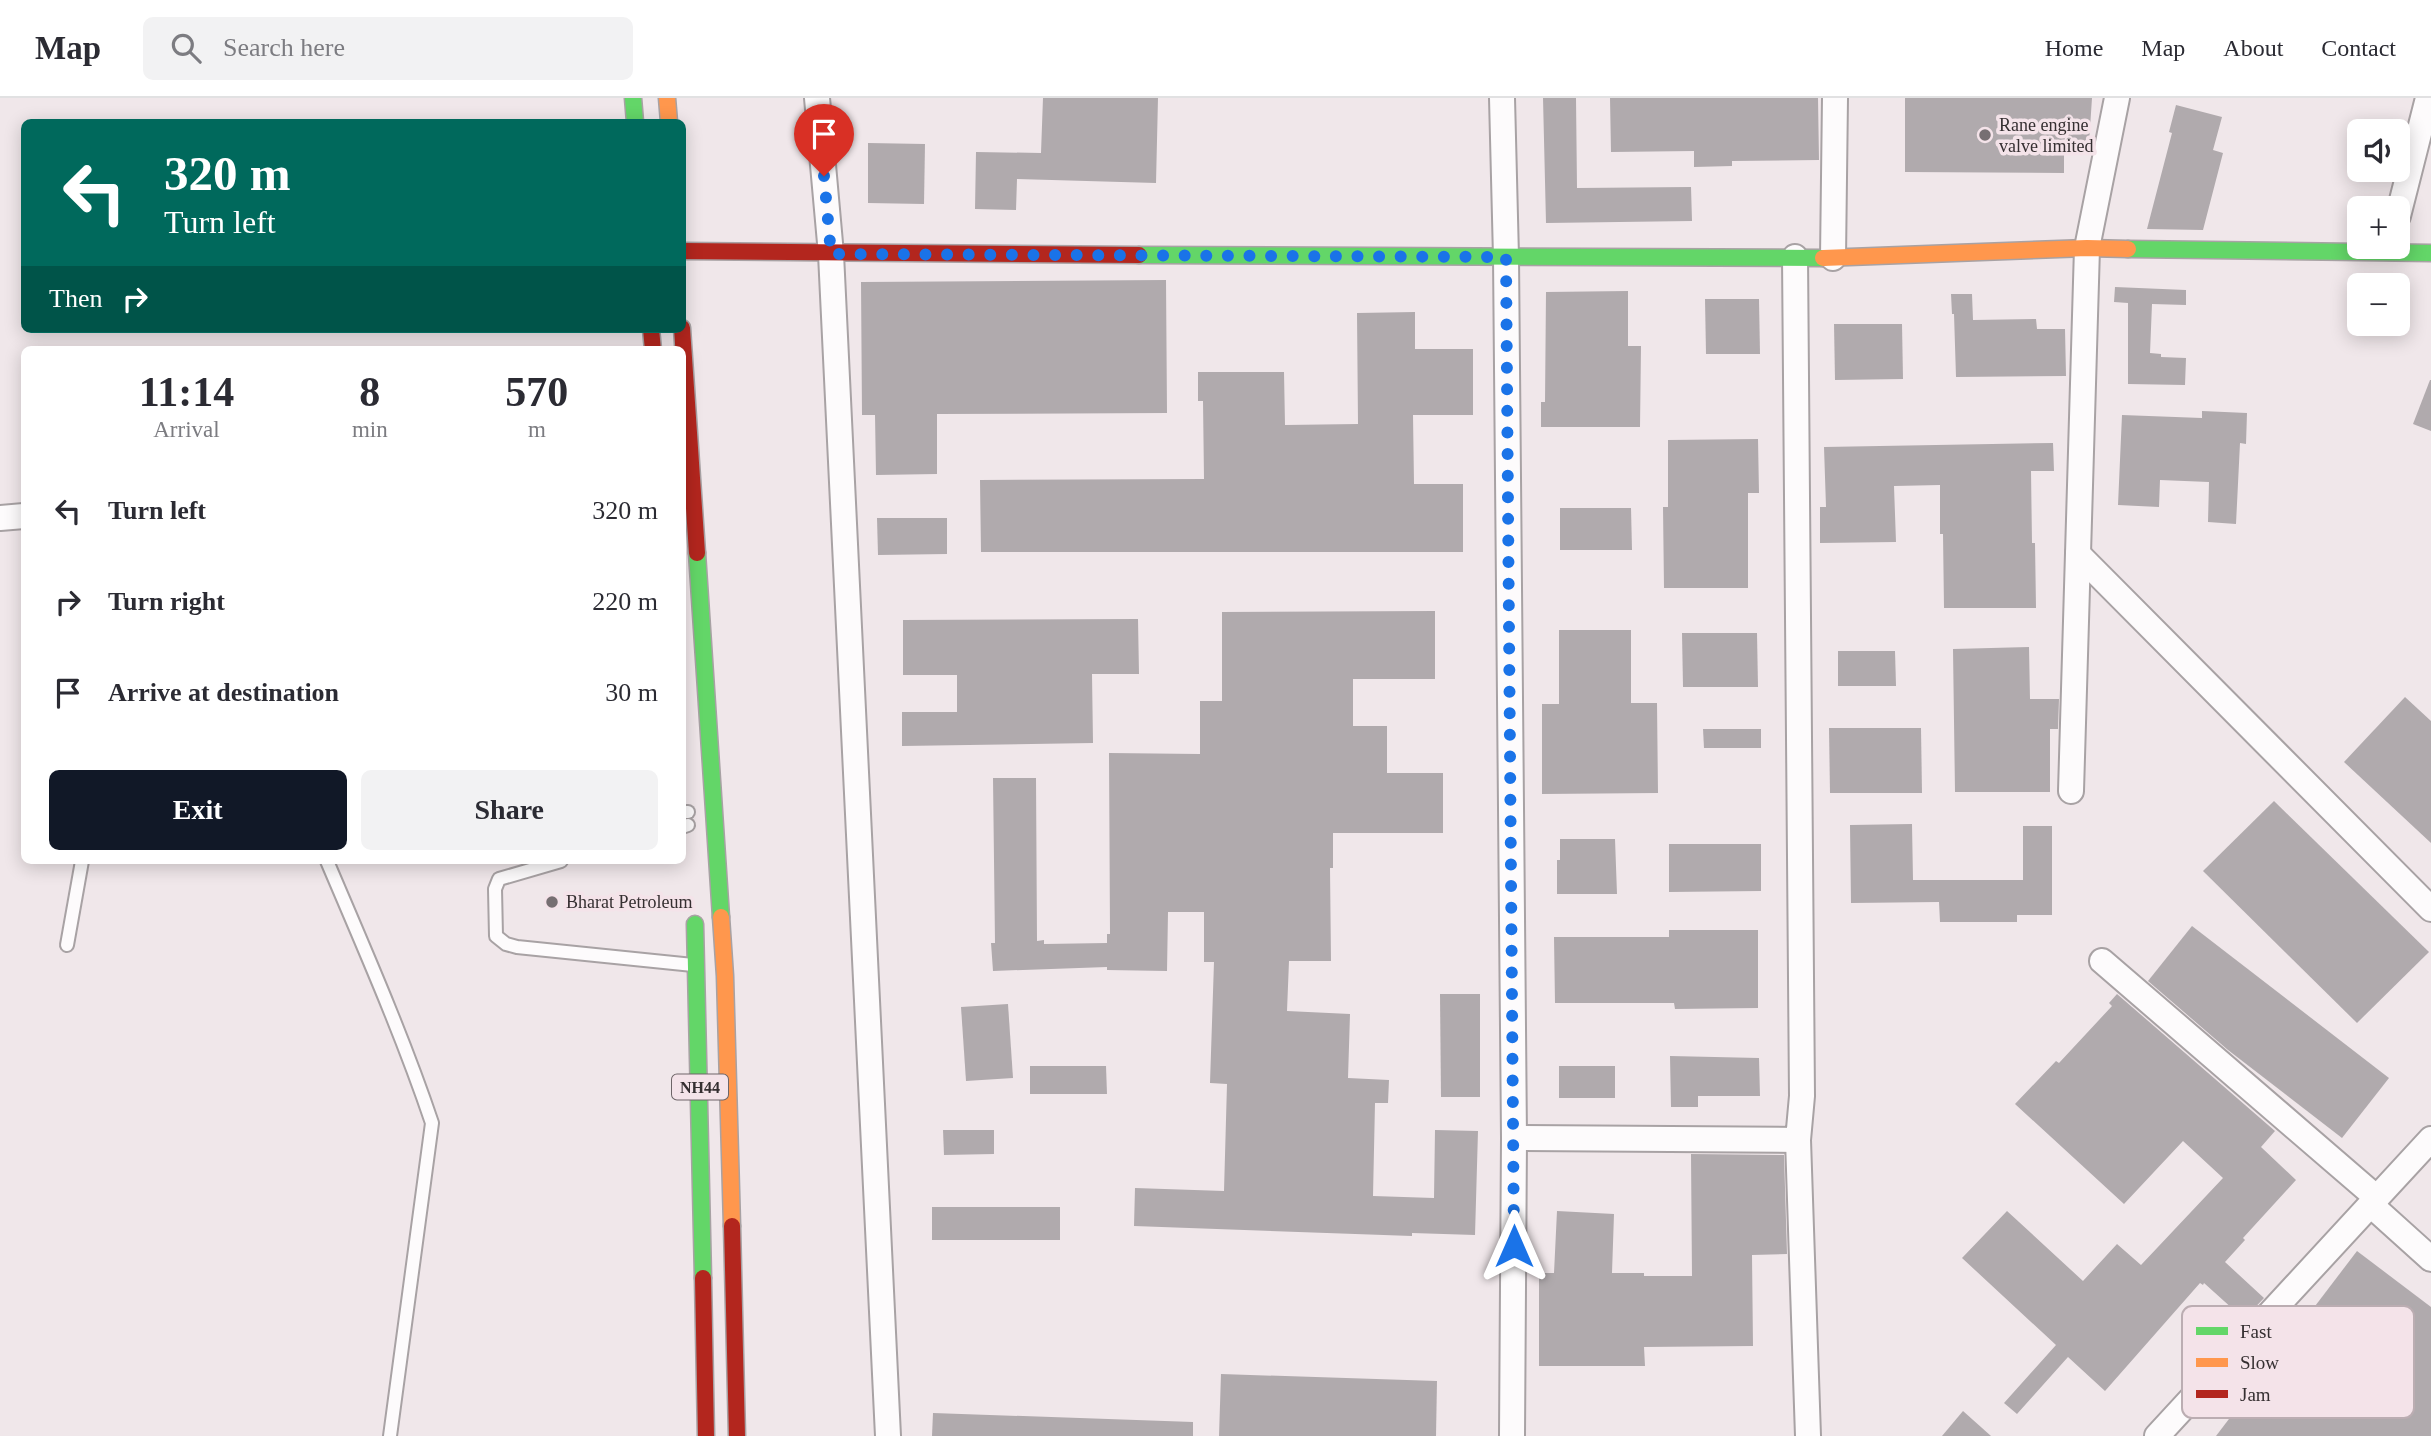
<!DOCTYPE html>
<meta charset="utf-8">
<style>
:root{--surface:#fff;--page:#f2f2f3;--text:#2b2b33;--muted:#7c7c81;--line:#e1e1e2;--accent:#111827}
body{margin:0;font-family:"Times New Roman",serif;background:var(--page);color:var(--text);height:100vh;display:flex;flex-direction:column;font-size:26px;white-space:nowrap}
*{box-sizing:border-box;margin:0}
p{font-size:23px;color:var(--muted)}
.icon{flex:none;width:38px;height:38px;fill:none;stroke:currentColor;stroke-width:2;stroke-linecap:round;stroke-linejoin:round}
.map{position:relative;flex:1;overflow:hidden}
.drawer{position:absolute;left:21px;top:248px;width:665px;height:518px;display:flex;flex-direction:column;background:var(--surface);border-radius:10px;box-shadow:0 4px 18px #0003}
.drawer>*{flex:none}
.guide{position:absolute;left:21px;top:21px;width:665px;height:214px;border-radius:10px;box-shadow:0 4px 18px #0003;background:#00695c;color:#fff;overflow:hidden}
.controls{position:absolute;left:2347px;top:21px;display:grid;gap:14px}
.controls a{display:grid;place-items:center;width:63px;height:63px;border-radius:10px;background:var(--surface);box-shadow:0 4px 18px #0003;font-size:35px}
.pin{position:absolute;display:grid;place-items:center;width:60px;height:60px;color:#fff;margin:-72px -30px;border-radius:50% 50% 50% 0;rotate:-45deg;box-shadow:0 0 7px #0007}
.pin .icon{rotate:45deg}
.me{position:absolute;width:77px;margin:-38px;rotate:0deg;stroke-linejoin:round;filter:drop-shadow(0 0 5px #0008)}
.turn{display:flex;align-items:center;gap:24px;height:147px;padding:0 28px;font-size:32px}
.turn .icon{width:91px;height:91px;stroke-width:2.5}
.turn b{display:block;font-size:49px;line-height:60px}
.then{display:flex;align-items:center;height:66px;padding:0 28px;background:#0003;gap:14px;font-size:26px}
.eta{display:flex;justify-content:space-evenly;align-items:center;height:119px;text-align:center}
.eta b{font-size:42px;font-weight:800;line-height:49px}
.button{display:flex;gap:14px;margin-top:auto;padding:14px 28px}
.button a{flex:1;height:80px;border-radius:10px;background:var(--accent);color:#fff;font-size:28px;font-weight:800;line-height:80px;text-align:center}
.button a+a{background:var(--page);color:var(--text)}
ul{padding:0;list-style:none}
li{display:flex;align-items:center;gap:21px;height:91px;padding:0 28px}
li div{flex:1}
li b{display:block;font-size:26px}
li em{font-style:normal}
header{display:flex;align-items:center;gap:42px;box-sizing:border-box;height:98px;padding:0 35px;background:var(--surface);border-bottom:2px solid var(--line)}
header strong{font-size:33px}
nav{display:flex;gap:38px;margin-inline-start:auto;font-size:24px}
.search{width:490px;height:63px;background:var(--page);display:flex;align-items:center;gap:18px;box-sizing:border-box;padding:0 24px;border-radius:10px;color:var(--muted);font-size:26px}
.map>svg:first-child{display:block}
</style>
<header>
<strong>Map</strong>
<div class="search"><svg class="icon" aria-label="search" viewBox="0 0 24 24"><circle cx="10" cy="10" r="6"/><path d="M15 15l6 6"/></svg>Search here</div>
<nav><a>Home</a><a>Map</a><a>About</a><a>Contact</a></nav>
</header>
<div class="map">
<svg width="2431" height="1338" viewBox="0 0 2431 1338">
<rect width="100%" height="100%" fill="#f0e7ea"/>
<g fill="#b0aaad">
<path d="M1043,0h115l-2,85 -139,-4 -1,31 -41,-1 1,-57 65,1z"/>
<path d="M1543,0h33l1,90 114,-1 1,34 -146,2z"/>
<path d="M1610,0h208l1,62 -87,1v5l-38,1v-16l-83,1z"/>
<path d="M1905,0h187l-3,45 -25,2v28l-159,-1z"/>
<path d="M2176,7l46,12 -9,33 10,3 -20,77 -56,-1 25,-96 -3,-1z"/>
<path d="M868,45l57,1 -1,60 -56,-1z"/>
<path d="M1166,182l1,133 -230,1v60l-61,1 -1,-60h-13l-1,-133z"/>
<path d="M2115,189l71,3v15l-34,-1 -2,49 11,1v3l25,1 -1,27 -57,-1v-81l-14,-1z"/>
<path d="M1628,193v55h13l-1,81h-99v-25h4l1,-110z"/>
<path d="M1951,196h21l1,26 63,-1 1,10h28l1,47 -110,1 -2,-63h-2z"/>
<path d="M1705,201h54l1,55h-54z"/>
<path d="M1415,214v37h58v66h-60l1,69h49v68h-482l-1,-72 224,-1 -1,-78h-5v-29h86l1,53 73,-1 -1,-111z"/>
<path d="M1834,226h68l1,55 -68,1z"/>
<path d="M2430,282h1v51l-18,-7z"/>
<path d="M2202,313l45,2 -1,31 -6,-1 -4,81 -28,-2 1,-40 -49,-2 -1,27 -41,-2 4,-90 80,3z"/>
<path d="M1758,341l1,54h-11v95h-84l-1,-81h5v-67z"/>
<path d="M2053,345l1,28h-23l1,72h3l1,65h-92l-1,-74h-3v-49l-46,1 2,56 -76,1v-36h6l-2,-60z"/>
<path d="M1560,410h71l1,42h-72z"/>
<path d="M877,420h70v36l-69,1z"/>
<path d="M1435,513v68h-82v47h34v47h56v60h-110v35h-3l1,93h-42l-2,50 63,3 -2,64 41,2 -1,23h-13l-2,93 61,2 1,-68 43,1 -3,104 -63,-2v3l-278,-10 1,-38 89,3 3,-107 -17,-1 4,-121h-10v-50h-36l-1,59 -60,-1v-3l-114,4 -2,-28h4l-2,-165h43l1,163 7,-1v4l63,-1v-9h3l-1,-181 91,1v-53h22v-89z"/>
<path d="M1138,521l1,55h-47l1,69 -191,3v-34h55v-37h-54v-55z"/>
<path d="M1559,532h72v73h26l1,90 -116,1v-90h17z"/>
<path d="M1682,535h75l1,54h-75z"/>
<path d="M2029,549l1,52h29l-1,30h-8v63h-95l-2,-143z"/>
<path d="M1838,553h57l1,35h-58z"/>
<path d="M2405,599l26,24v122l-87,-81z"/>
<path d="M1829,630h92l1,65h-92z"/>
<path d="M1703,631h58v19h-57z"/>
<path d="M2274,703l155,151 -72,71 -154,-152z"/>
<path d="M1912,726l1,56h110v-54h29v89h-35v7h-77l-1,-20 -88,1 -1,-78z"/>
<path d="M1560,741h55l2,55h-60v-34h3z"/>
<path d="M1669,746h92v47l-92,1z"/>
<path d="M2192,828l197,152 -47,60 -114,-88 -80,-69z"/>
<path d="M1669,832h89v78l-83,1 -1,-6h-119l-1,-66h115z"/>
<path d="M1440,896h40v103h-39z"/>
<path d="M2117,896l158,137 -14,16 35,33 -53,58 2,2 -20,22 39,36 -20,21 -40,-36 -1,2 -3,-2 -95,108 -37,-34 -51,57 -13,-11 52,-58 -94,-87 45,-47 76,70 34,-37 24,21 82,-87 -40,-37 -59,63 -109,-100 41,-43 3,2 53,-57 -3,-3z"/>
<path d="M1008,906l5,74 -47,3 -5,-74z"/>
<path d="M1670,958l89,2 1,38h-62v11h-27z"/>
<path d="M1030,968h76l1,28h-77z"/>
<rect x="1559" y="968" width="56" height="32"/>
<path d="M943,1032h51v24l-50,1z"/>
<path d="M1691,1056l93,1 3,99 -35,1 1,91 -109,1 1,19h-106v-93h15l3,-62 57,3 -2,59h32v3h48z"/>
<rect x="932" y="1109" width="128" height="33"/>
<path d="M2357,1153l74,56v129h-215z"/>
<path d="M1221,1276l216,7 -1,55h-217z"/>
<path d="M1963,1313l28,25h-49z"/>
<path d="M933,1315l260,9v14h-261z"/>
</g>
<g fill="none" stroke-linecap="round" stroke-linejoin="round">
<g stroke="#a8a2a4" stroke-width="16">
<g id="lane">
<path d="M682,714h6"/>
<path d="M682,729l6,-2"/>
<path d="M327,763c37,87 75,173 105,262l-42,313"/>
<path d="M561,763l-62,18 -4,10 1,47 10,8 11,3 176,18"/>
<path d="M67,847l15,-84"/>
</g>
</g>
<g stroke="#a8a2a4" stroke-width="28">
<g id="street">
<path d="M817,0l14,156 57,1182"/>
<path d="M1502,0l4,159 8,881 -2,298"/>
<path d="M2398,118l30,-118"/>
<path d="M1833,160l2,-160"/>
<path d="M0,420l24,-2"/>
<path d="M2078,456l353,355"/>
<path d="M2071,693l16,-543 30,-150"/>
<path d="M2102,863l275,237"/>
<path d="M1514,1040l284,2 4,-44 -7,-839"/>
<path d="M1798,1042l10,296"/>
<path d="M2371,1107l60,54"/>
<path d="M2157,1338l274,-297"/>
</g>
</g>
<g stroke="#a8a2a4" stroke-width="19">
<g id="fast">
<path d="M633,0l2,24"/>
<path d="M2128,151l303,4"/>
<path d="M1139,157l684,3"/>
<path d="M697,455l24,364"/>
<path d="M695,826l8,354"/>
</g>
</g>
<g stroke="#a8a2a4" stroke-width="19">
<g id="slow">
<path d="M667,0l2,24"/>
<path d="M1823,160l264,-10 41,1"/>
<path d="M721,819l4,59 7,250"/>
</g>
</g>
<g stroke="#a8a2a4" stroke-width="19">
<g id="jam">
<path d="M682,153l457,4"/>
<path d="M682,230l15,225"/>
<path d="M651,231l2,21"/>
<path d="M732,1128l5,210"/>
<path d="M703,1180l3,158"/>
</g>
</g>
<use href="#lane" stroke="#fdfbfc" stroke-width="12"/>
<use href="#street" stroke="#fdfbfc" stroke-width="24"/>
<use href="#fast" stroke="#63d668" stroke-width="16"/>
<use href="#slow" stroke="#ff974d" stroke-width="16"/>
<use href="#jam" stroke="#b3261e" stroke-width="16"/>
</g>
<g fill="none" stroke-linecap="round" stroke-linejoin="round">
<path stroke="#1a73e8" stroke-width="12" stroke-dasharray="0 21.6" d="M824,78l7,78 675,3 8,989"/>
</g>
<g fill="#766f72" stroke="#f4e3e9" stroke-width="2.5">
<circle cx="1985" cy="37" r="7"/>
<circle cx="552" cy="804" r="7"/>
</g>
<g text-anchor="middle" dominant-baseline="central" stroke-width="7" stroke-linejoin="round" paint-order="stroke">
<rect fill="#f4e3e9" stroke="#6e6568" stroke-width="2" x="672" y="976.5" width="56" height="25" rx="5"/>
<g font-size="16" font-weight="bold" fill="#352f31">
<text x="700" y="989">NH44</text>
</g>
<g font-size="18" fill="#352f31" stroke="#f4e3e9" text-anchor="start">
<text x="1999" y="27">Rane engine<tspan x="1999" dy="21">valve limited</tspan></text>
<text x="566" y="804">Bharat Petroleum</text>
</g>
</g>
<rect x="2182" y="1208" width="232" height="112" rx="10" fill="#f4e3e9" stroke="#bbadb2" stroke-width="2"/>
<rect x="2196" y="1229" width="32" height="8" fill="#63d668"/>
<rect x="2196" y="1260" width="32" height="9" fill="#ff974d"/>
<rect x="2196" y="1292" width="32" height="8" fill="#b3261e"/>
<g font-size="19" fill="#352f31">
<text x="2240" y="1240">Fast</text>
<text x="2240" y="1271">Slow</text>
<text x="2240" y="1303">Jam</text>
</g>
</svg>
<div class="controls">
<a><svg class="icon" aria-label="sound" viewBox="0 0 24 24"><path d="M4 9h4l5-4v14l-5-4H4zM17 9q2 3 0 6"/></svg></a>
<a>+</a>
<a>−</a>
</div>
<div class="pin" style="left:824px;top:78px;background:#d93025"><svg class="icon" aria-label="arrive" viewBox="0 0 24 24"><path d="M6 21V4h12l-3 4 3 4H6"/></svg></div>
<svg class="me" style="left:1514px;top:1148px" viewBox="-20 -20 40 40"><path d="M0-17L14 15 0 8-14 15z" fill="#1a73e8" stroke="#fff" stroke-width="4"/></svg>
<div class="guide">
<div class="turn"><svg class="icon" aria-label="left" viewBox="0 0 24 24"><path d="M17 20v-9H6M10 6l-5 5 5 5"/></svg><div><b>320 m</b>Turn left</div></div>
<div class="then">Then<svg class="icon" aria-label="right" viewBox="0 0 24 24"><path d="M7 20v-9h11M14 6l5 5-5 5"/></svg></div>
</div>
<section class="drawer">
<div class="eta">
<div><b>11:14</b><p>Arrival</p></div>
<div><b>8</b><p>min</p></div>
<div><b>570</b><p>m</p></div>
</div>
<ul>
<li><svg class="icon" aria-label="left" viewBox="0 0 24 24"><path d="M17 20v-9H6M10 6l-5 5 5 5"/></svg><div><b>Turn left</b></div><em>320 m</em></li>
<li><svg class="icon" aria-label="right" viewBox="0 0 24 24"><path d="M7 20v-9h11M14 6l5 5-5 5"/></svg><div><b>Turn right</b></div><em>220 m</em></li>
<li><svg class="icon" aria-label="arrive" viewBox="0 0 24 24"><path d="M6 21V4h12l-3 4 3 4H6"/></svg><div><b>Arrive at destination</b></div><em>30 m</em></li>
</ul>
<div class="button"><a>Exit</a><a>Share</a></div>
</section>
</div>
